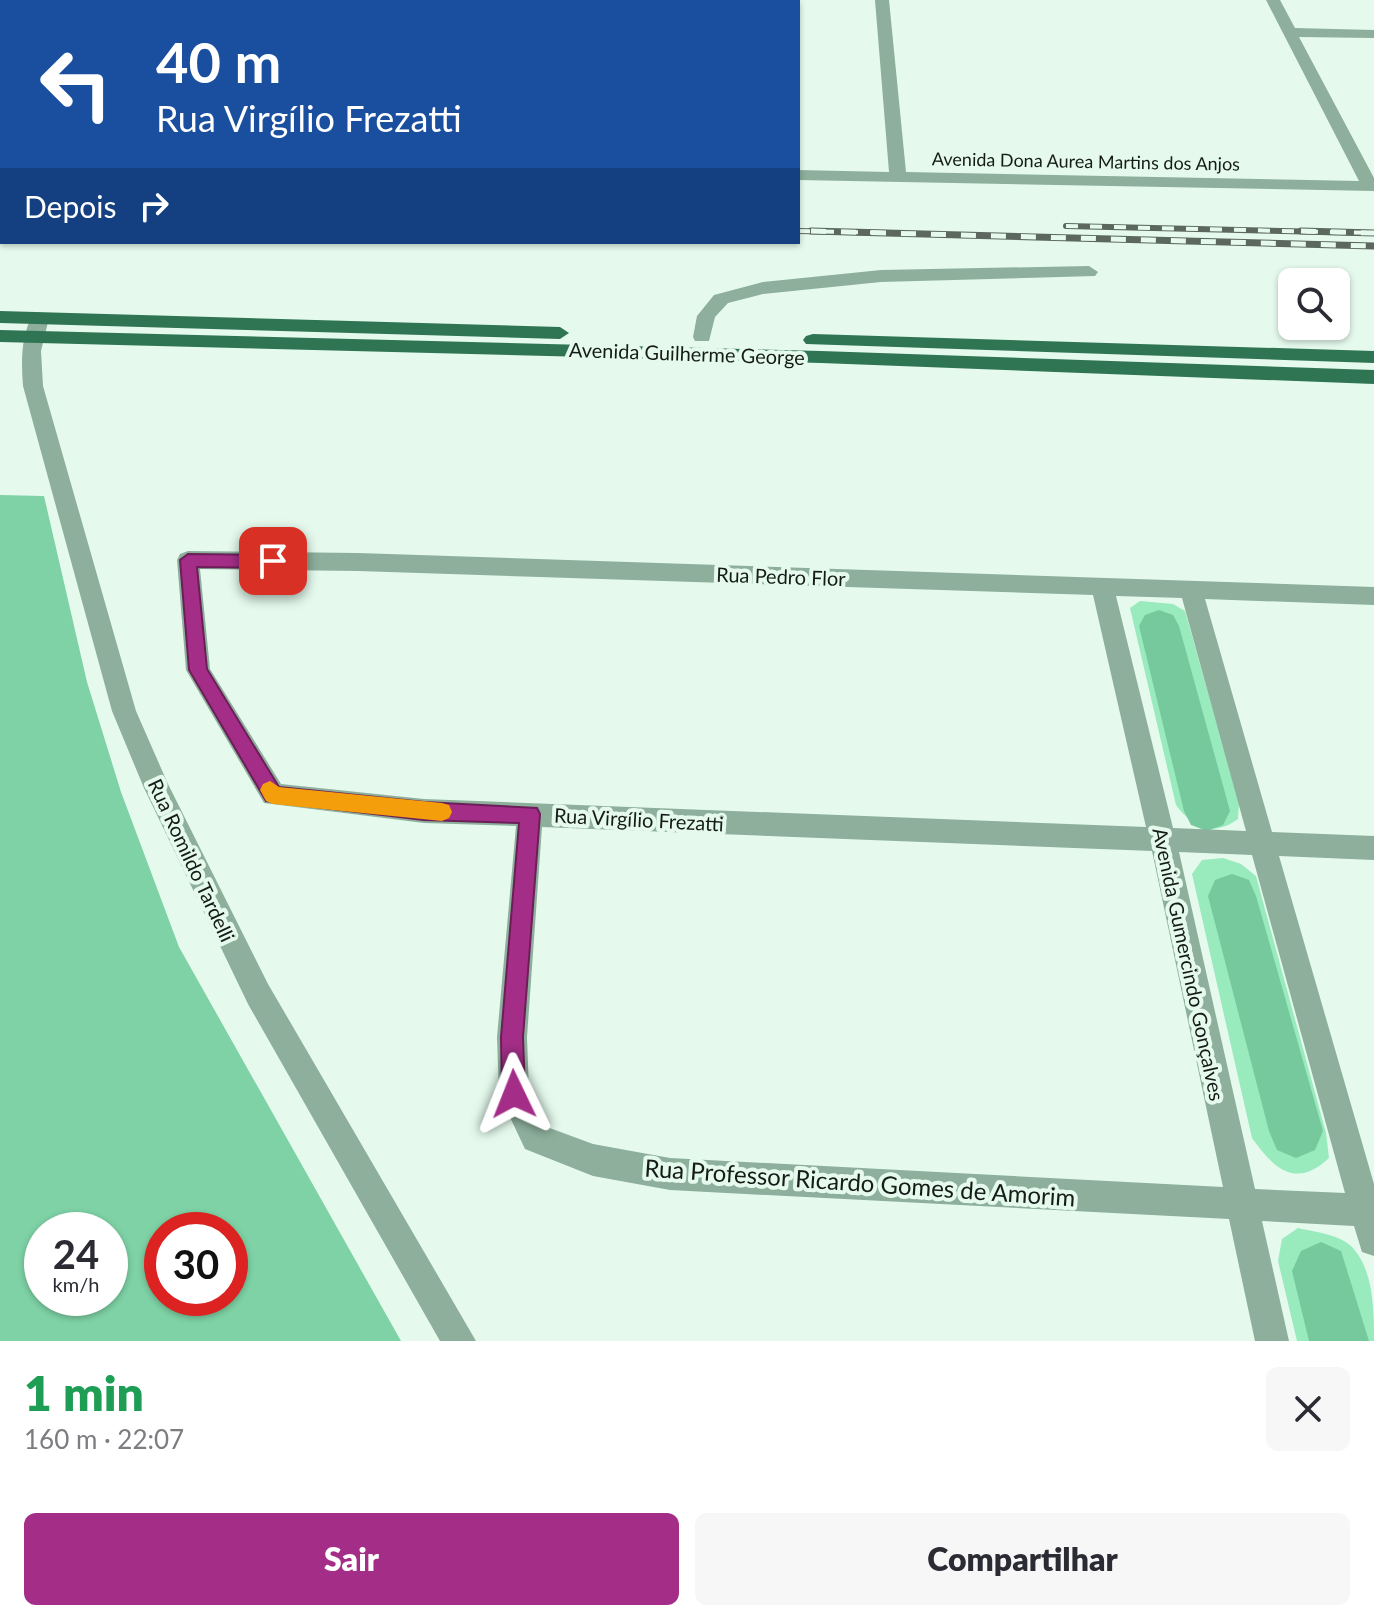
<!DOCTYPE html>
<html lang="pt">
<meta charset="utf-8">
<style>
:root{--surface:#fff;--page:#f7f7f7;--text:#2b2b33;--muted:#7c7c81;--accent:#a42e87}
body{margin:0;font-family:Lato,sans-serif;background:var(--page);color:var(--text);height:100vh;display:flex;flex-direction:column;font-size:30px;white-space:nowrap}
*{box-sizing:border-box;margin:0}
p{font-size:26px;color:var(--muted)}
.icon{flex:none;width:44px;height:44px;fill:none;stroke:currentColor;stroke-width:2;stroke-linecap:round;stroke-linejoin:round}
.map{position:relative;height:1341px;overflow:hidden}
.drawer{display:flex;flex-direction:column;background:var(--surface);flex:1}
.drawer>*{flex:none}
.banner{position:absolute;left:0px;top:0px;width:800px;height:244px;box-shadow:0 2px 6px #0004;background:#1a4fa0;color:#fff;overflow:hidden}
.tools{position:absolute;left:1278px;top:268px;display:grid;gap:16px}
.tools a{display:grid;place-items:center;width:72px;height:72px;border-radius:12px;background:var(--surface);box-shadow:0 2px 6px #0004;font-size:40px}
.speed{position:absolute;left:24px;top:1212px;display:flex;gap:16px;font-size:40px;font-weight:700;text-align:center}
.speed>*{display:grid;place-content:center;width:104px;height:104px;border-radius:50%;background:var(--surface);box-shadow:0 2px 6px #0004;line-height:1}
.speed small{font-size:20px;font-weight:400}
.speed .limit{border:12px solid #d22;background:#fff;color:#111}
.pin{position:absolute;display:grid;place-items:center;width:68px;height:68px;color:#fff;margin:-34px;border-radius:16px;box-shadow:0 4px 12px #0006}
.me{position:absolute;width:88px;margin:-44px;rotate:358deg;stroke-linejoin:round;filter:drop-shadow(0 0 6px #0008)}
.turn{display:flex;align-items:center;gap:28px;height:168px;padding:0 24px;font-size:36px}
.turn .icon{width:104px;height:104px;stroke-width:2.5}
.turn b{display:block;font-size:56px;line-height:68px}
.then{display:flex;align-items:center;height:76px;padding:0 24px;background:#0003;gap:16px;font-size:30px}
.round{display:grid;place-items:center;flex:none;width:84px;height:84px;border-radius:12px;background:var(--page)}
.summary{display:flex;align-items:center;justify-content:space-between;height:136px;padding:0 24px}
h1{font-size:48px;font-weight:800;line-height:60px;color:#1e9e55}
.button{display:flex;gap:16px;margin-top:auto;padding:16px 24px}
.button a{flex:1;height:92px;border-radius:12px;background:var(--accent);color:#fff;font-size:32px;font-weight:800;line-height:92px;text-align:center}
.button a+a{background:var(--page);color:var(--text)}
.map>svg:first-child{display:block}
</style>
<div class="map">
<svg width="1374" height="1341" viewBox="0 0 1374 1341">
<rect width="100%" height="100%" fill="#e5faed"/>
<g fill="#99eabd">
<path d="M1140,601l33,3 12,7 54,192 -1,16c-25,18 -45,9 -62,-14l-46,-197z"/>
<path d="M1223,858l18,6 15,12 70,257 3,25c-33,31 -55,11 -77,-20l-60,-264 10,-14z"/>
<path d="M1298,1228c16,4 40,6 53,18 23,23 23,65 23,95h-77l-19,-80 4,-22z"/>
</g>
<path fill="#7ed2a5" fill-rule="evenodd" d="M0,495l44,1 43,186 34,110 58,155 222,394h-401zM42,1230h68v68h-68zM162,1230h68v68h-68z"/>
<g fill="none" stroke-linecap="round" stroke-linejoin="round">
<g fill="#75c99c" fill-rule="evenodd">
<path d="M1159,610l14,5 6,11 51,185 -7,14 -16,6 -16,-6 -7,-14 -45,-185 6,-11z"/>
<path d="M1232,874l17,6 7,16 67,235 -8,19 -19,8 -19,-8 -8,-19 -61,-235 7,-16z"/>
<path d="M1321,1242l20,9 28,90h-60l-17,-70 9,-20z"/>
</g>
<path fill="#8daf9b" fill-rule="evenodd" d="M1089,266l9,6 -3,4 -214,6 -118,12 -35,9 -13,14 -6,24h-14l-2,-4 4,-21 17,-21 49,-13 118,-12z"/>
<g fill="#8daf9b" fill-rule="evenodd">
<path d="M114,0h14l-15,2z"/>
<rect x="479" y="0" width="14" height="2"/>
<path d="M875,0h14l17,172 453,9 -93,-181h14l15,28 79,2v8l-75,-1 75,141v13l-576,-11v-10l91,2z"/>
<path d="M40,312l9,6 -8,33 2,35 93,325 32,73 100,200 208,357h-36l-192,-337 -104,-216 -32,-77 -89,-325c-2,-25 -2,-50 10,-72z"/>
<path d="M188,551l170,2 1016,34v18l-169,-6 67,233 102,4v24l-95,-4 95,328v72l-12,-4 -8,-26 -92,-5 27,120h-34l-26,-122 -559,-29 -77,-14 -68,-27 -26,-55 -2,-57 19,-211 -92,-3 -160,-20 -78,-133 -9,-110 3,-6zM200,569l158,2 735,24 53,232 -722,-28 -143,-15 -71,-115zM1116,596l66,2 64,233 -73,-3zM542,827l610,24 71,336 -553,-29 -77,-14 -46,-17 -18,-35 -2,-55zM1179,852l73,3 93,338 -90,-4z"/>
</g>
<g fill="#2f7553" fill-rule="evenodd">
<path d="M16,0h14l-15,2z"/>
<path d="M0,311l560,16 9,6 -9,6 -560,-16z"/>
<path d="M0,330l821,21 553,19v14l-553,-21 -821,-21z"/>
<path d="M813,334l561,17v12l-568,-19 -3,-4 3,-4z"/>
</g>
<g stroke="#5c6760" stroke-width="6">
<g id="rail-far1">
<path d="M1066,226l308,7"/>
<path d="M798,231l90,2"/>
</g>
</g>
<g stroke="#5c6760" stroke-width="7">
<g id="rail">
<path d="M811,231l563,15"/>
<path d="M1301,231l73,2"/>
</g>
</g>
<use href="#rail-far1" stroke="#e5faed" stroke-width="4" stroke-dasharray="12" stroke-linecap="butt"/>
<use href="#rail" stroke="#e5faed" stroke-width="5" stroke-dasharray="15" stroke-linecap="butt"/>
</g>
<rect fill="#3a4940" x="0" y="146" width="2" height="46"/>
<path fill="#303c34" d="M2,162v22l-2,-4v-15z"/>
<path fill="#44554b" stroke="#303c34" stroke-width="2" d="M0,146h2v16l-2,3z"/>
<path fill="#a42e87" stroke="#6b1e58" stroke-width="2" d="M188,554l85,1 8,6 -8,7 -76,-1 10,102 72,118 145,15 113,6 3,6 -17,223 2,57 -3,8 -8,3 -9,-3 -3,-8 -1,-57 18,-214 -95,-3 -158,-19 -77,-131 -9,-110z"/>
<path fill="#f59e0b" d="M270,781l9,6 163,16 7,2 3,7 -3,6 -7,3 -169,-17 -7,-3 -6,-11 3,-6z"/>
<g text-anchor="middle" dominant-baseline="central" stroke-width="8" stroke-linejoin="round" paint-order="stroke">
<g font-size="18" fill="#151c18" stroke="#e5faed">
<text transform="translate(1086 161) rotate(1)">Avenida Dona Aurea Martins dos Anjos</text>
</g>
<g font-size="20" fill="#151c18" stroke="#e5faed">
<text transform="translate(687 353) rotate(2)">Avenida Guilherme George</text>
<text transform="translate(781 576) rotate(2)">Rua Pedro Flor</text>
<text transform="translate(639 819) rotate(3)">Rua Virgílio Frezatti</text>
<text transform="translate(192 860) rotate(65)">Rua Romildo Tardelli</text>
<text transform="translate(1189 964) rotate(78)">Avenida Gumercindo Gonçalves</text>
</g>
<g font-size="24" fill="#151c18" stroke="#e5faed">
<text transform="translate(860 1182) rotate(4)">Rua Professor Ricardo Gomes de Amorim</text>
</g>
</g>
</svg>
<div class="tools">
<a><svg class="icon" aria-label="search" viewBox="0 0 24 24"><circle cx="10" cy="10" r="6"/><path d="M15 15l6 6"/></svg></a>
</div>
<div class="speed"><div>24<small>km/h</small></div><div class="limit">30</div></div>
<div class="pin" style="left:273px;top:561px;background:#d93025"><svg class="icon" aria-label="arrive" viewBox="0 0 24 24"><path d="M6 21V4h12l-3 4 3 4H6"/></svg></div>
<svg class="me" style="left:514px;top:1094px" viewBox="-20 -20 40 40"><path d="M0-17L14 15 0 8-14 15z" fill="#a42e87" stroke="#fff" stroke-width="4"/></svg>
<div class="banner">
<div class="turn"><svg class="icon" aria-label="left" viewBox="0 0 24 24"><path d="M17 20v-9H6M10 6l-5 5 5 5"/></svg><div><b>40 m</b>Rua Virgílio Frezatti</div></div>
<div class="then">Depois<svg class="icon" aria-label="right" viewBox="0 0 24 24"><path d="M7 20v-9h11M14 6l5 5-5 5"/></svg></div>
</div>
</div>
<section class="drawer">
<div class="summary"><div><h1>1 min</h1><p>160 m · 22:07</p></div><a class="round"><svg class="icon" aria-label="close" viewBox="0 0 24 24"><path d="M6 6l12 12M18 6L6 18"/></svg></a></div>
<div class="button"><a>Sair</a><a>Compartilhar</a></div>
</section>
